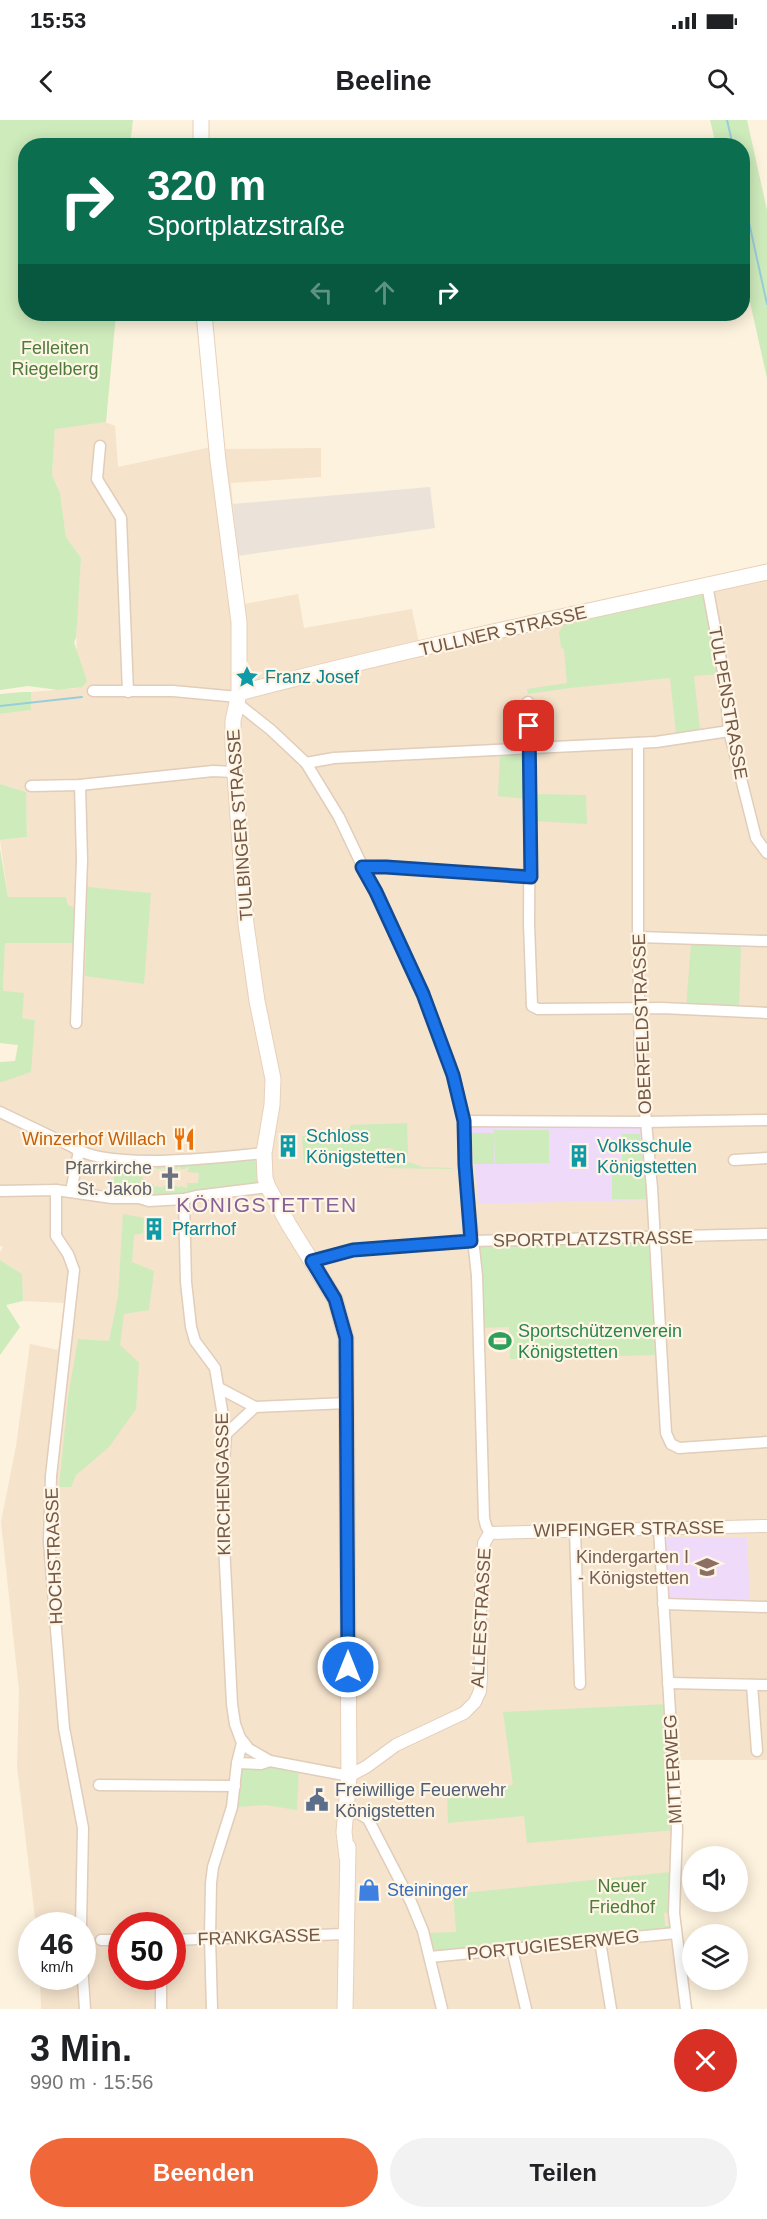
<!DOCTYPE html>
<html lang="de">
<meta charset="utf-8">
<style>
:root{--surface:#fff;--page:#f2f2f2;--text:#202124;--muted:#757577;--accent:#f0673a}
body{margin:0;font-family:Arial,sans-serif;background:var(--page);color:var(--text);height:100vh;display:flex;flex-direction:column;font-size:22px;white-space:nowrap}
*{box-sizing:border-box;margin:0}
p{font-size:20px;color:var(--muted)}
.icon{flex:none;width:33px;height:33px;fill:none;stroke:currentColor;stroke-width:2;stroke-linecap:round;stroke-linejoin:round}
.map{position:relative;height:1889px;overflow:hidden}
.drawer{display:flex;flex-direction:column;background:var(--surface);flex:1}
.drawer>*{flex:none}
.guide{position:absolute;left:18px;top:18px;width:732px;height:183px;border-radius:24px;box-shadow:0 3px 15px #0003;background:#0b6e4f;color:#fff;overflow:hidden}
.buttons{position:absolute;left:682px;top:1726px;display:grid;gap:12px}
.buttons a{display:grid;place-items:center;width:66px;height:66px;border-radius:50%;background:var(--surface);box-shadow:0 3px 15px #0003;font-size:30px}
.speed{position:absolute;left:18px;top:1792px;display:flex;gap:12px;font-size:30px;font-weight:700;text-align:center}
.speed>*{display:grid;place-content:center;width:78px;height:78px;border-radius:50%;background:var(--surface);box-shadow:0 3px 15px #0003;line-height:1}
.speed small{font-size:15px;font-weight:400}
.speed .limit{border:9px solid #d22;background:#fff;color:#111}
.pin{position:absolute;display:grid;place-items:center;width:51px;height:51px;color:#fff;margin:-26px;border-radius:12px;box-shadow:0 3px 9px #0006}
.me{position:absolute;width:66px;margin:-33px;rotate:0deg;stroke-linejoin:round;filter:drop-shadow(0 0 4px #0008)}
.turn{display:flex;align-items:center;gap:21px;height:126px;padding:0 30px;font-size:27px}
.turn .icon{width:78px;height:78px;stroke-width:2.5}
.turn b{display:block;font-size:42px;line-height:51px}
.lanes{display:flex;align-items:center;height:57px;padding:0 30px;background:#0003;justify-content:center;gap:30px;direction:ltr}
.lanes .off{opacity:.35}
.round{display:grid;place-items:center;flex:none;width:63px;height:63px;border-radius:32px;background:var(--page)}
.head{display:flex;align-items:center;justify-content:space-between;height:102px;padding:0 30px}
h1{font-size:36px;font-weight:600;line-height:45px}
.action{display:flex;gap:12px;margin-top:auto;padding:12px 30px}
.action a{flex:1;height:69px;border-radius:36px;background:var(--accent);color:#fff;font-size:24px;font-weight:600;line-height:69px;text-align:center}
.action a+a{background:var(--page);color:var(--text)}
.status{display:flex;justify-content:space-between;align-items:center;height:42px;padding:0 30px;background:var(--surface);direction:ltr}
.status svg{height:16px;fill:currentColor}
header{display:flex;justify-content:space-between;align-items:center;height:78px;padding:0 30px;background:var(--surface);font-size:27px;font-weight:600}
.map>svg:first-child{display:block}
</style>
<div class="status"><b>15:53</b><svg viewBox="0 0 49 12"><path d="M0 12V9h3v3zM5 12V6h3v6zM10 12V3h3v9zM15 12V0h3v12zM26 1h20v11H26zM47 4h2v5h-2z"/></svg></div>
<header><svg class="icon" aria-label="back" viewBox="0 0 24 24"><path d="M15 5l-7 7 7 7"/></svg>Beeline<svg class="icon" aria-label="search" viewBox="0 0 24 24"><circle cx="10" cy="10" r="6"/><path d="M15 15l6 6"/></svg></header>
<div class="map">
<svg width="767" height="1889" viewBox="0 0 767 1889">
<rect width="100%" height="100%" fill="#fdf2dd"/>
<path fill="#f5e3cc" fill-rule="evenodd" d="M105,302l10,4 3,41 93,-20 12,2 98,-1v29l-90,6 6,73 7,48 54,-10 6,34 108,-19 7,34 348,-77v1194h-87l-2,148 7,101h-644l-1,-32h42v-51h-46l-19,-159 2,-77 -18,-168 15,-76 14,-102 28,6 8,-47 -43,-2 -1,-27 -22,-14v-8l3,-5 -3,-1v-164l30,-10 5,-52 -13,-2 -19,-26 2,-50 72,1 -11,-46h-58l-8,-57 27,-3 -1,-45 -26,-8v-70l31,-4v-18l47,-4 -2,-64 5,-66 -15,-21 -6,-44 -8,-18 3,-47zM122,1806h50v51h-50z"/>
<path fill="#ebe2da" d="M430,367l5,41 -198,28 -4,-52z"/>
<g fill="#efdbf9">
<path d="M645,1002l8,78 -174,4 -9,-79z"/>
<path d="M706,1417h41l3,64 -79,-1 -5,-3 -2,-59z"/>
</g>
<g fill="#ceebbc" fill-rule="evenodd">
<path d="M0,0h133l-3,25 -104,1v168h90l-10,108 -51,7 -3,46 8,18 6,44 15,21 -5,80 -2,4 13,39 -5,6 -24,3 -30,-4 -28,4z"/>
<path d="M710,0h37l20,90v168l-24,-107 -1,-125 -26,-1z"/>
<path d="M705,471l14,83 -25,2 6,54 -24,3 -6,-55 -100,10 -42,6 -1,-5 40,-6 -3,-33 -3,-3 -2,-15 7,-11z"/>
<path d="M23,572h8v18l-31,4v-20z"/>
<path d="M500,635l26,1v43l-28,-3z"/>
<path d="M0,664l26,8 1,45 -27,3z"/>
<path d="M533,674l53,1 1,29 -53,-3z"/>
<path d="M0,729l8,48h58l2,8 9,4v34h-72l-2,48 21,2 -2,25 13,2 -4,52 -29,10h-2v-20l15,-1 3,-16 -18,-2z"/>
<path d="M87,767l64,6 -7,91 -59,-8z"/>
<path d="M691,823l50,3 -2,66 -53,-3z"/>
<path d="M407,1003l1,33 -18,-8 -15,1 -1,4 -16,1v6l-54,4 -2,-28 35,-1 1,-6 12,1v-5z"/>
<path d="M494,1010h55v33l-54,1z"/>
<path d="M471,1013h23v31h-20z"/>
<path d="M622,1014h18l7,65h-35v-35h10z"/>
<path d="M264,1033l4,34 -129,11 -1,-7 -24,-2v-19l21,2v-6zM141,1046h15v3h5l1,-2 2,2h6v-2l2,2h5l1,-2h2v2h5l2,-2 2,1 -2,4 12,1 -1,10h-11v5l-7,-2v2l-3,-2h-5v2l-3,-2h-6v2l-7,-2 -2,2v-4l-7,2 1,-2 -4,1 -1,-4h-3l3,-2 -2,-5h3l-4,-3z"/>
<path d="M402,1040l21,7 29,1v1l-69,-1 8,-2z"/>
<path d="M123,1094l21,4 -1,15 -9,2 -2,27 22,9 -5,39 -25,4 -4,31 19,18 -3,46 -27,38 -33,28 -5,12h-12l9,-90 10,-58 31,2 9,-44z"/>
<path d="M649,1122l6,113 -145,4 -1,-32 -26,1 -4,-84z"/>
<path d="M0,1140l22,14 1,27 -17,4 14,22 -20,28z"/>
<path d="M668,1584l6,126 -147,13 -3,-27 -76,7 -1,-32 66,-6 -10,-73z"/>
<path d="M242,1646l57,2 -2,42 -32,-5 -28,2z"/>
<path d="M671,1752v39l-7,2 1,13h7v5l-241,21 -3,-19 28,-1 -3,-38z"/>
</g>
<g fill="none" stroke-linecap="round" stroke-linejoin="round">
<g stroke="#97ceda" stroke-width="2">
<path d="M727,0l6,26"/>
<path d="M742,71l25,113"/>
<path d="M0,586l82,-9"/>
</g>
<g stroke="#e1cdb9" stroke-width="13">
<g id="minor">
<path d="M100,326l-3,33 24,39 7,174"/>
<path d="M707,465l17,92 5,54 27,107 11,15"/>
<path d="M93,571h80l65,6"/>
<path d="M528,582l2,48 -1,174 3,82 6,3 124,-1 105,5"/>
<path d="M237,583l34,27 35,33 33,54 84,177 27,69 14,58 1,44 12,111 7,242 2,8 4,7"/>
<path d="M638,623v194l2,118 12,133 14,245 5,11 8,4 88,-6"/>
<path d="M306,643l28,-5 322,-16 73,-11"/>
<path d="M31,666l49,-1 133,-14 21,1"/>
<path d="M362,747l24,-1 145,11"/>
<path d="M638,817l129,4"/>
<path d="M76,903l6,-163 -2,-75"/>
<path d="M0,992l71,34c36,26 149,11 193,7"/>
<path d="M464,1001l181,1 122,-2"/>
<path d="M734,1040l33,-2"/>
<path d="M56,1070v46l12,18 6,16 -23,206 -2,66 15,186 19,100 -2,98"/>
<path d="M0,1071l56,-1 56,8h27l10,3 35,-2 12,-3 72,-9"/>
<path d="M71,1071l8,-40"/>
<path d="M184,1079l2,83 5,45 4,14 20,27 11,66 -3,43 1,67 8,160 3,20 7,19 -5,20 -5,44 -19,60 -2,16 -1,54 2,72"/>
<path d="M312,1141l41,-11 119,-9 295,-7"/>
<path d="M219,1268l36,19"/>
<path d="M226,1314l29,-27 92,-4"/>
<path d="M659,1409l18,300 -3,84 12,96"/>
<path d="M575,1411l5,153"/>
<path d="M663,1484l104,3"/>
<path d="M668,1563l99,2"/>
<path d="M752,1565l5,66"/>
<path d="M242,1620l7,9 21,12 79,15"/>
<path d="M237,1643l24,1 9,-3"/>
<path d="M99,1665l136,1"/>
<path d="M346,1693h12l10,6 43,83 12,29 19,78"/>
<path d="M101,1820h21"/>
<path d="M172,1820l173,-6"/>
<path d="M600,1821l11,68"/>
<path d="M512,1829l14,60"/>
<path d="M430,1837l246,-24"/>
<path d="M82,1844l3,45"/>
<path d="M161,1889v-32"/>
</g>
</g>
<g stroke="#e1cdb9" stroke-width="14">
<path id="tertiary" d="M349,1656l17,-9 30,-22 68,-32 11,-11 5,-11 1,-13 -1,-67 4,-68 6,-10 277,-7"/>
</g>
<g stroke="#e9d0b9" stroke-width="17">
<g id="secondary">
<path d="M201,0v26"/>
<path d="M204,194l14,147 21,161v71l-6,28v25l9,128 4,50 11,77 16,78 -1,26 -8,48 1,25 3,9 21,38 46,74 11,39 3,438 -5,56 3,25"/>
<path d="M239,573c174,-46 352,-82 528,-121"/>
<path d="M345,1889l3,-162"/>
</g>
</g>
<use href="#minor" stroke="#fff" stroke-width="10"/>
<use href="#tertiary" stroke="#fff" stroke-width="12"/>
<use href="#secondary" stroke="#fff" stroke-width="15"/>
</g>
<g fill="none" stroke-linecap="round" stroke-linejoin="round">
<g stroke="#114b97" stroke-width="15">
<path id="route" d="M348,1547l-2,-329 -11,-39 -23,-38 41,-11 118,-9 -6,-76 -1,-44 -11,-46 -30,-81 -47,-102 -14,-25h24l145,10 -2,-151"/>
</g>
<use href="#route" stroke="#1a73e8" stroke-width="10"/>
</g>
<defs>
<g id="sight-bare" transform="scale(1.8)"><path d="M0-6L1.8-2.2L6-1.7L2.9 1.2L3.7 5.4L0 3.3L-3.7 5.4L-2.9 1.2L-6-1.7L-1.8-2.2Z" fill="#0f9aa8" stroke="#fff5e5" stroke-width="2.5" paint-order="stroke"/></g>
<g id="restaurant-bare" transform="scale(1.8)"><path d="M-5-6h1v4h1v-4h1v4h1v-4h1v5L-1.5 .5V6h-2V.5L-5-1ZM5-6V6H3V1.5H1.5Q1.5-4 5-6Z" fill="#e8710a" stroke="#fff5e5" stroke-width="2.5" paint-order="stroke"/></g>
<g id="building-bare" transform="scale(1.8)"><path d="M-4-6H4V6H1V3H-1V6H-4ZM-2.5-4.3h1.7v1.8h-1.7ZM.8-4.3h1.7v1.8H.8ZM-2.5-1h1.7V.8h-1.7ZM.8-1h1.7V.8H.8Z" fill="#0f9aa8" stroke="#fff5e5" stroke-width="2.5" paint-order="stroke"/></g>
<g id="church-bare" transform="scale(1.8)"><path d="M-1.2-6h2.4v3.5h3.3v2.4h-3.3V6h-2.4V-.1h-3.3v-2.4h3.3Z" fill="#6b7280" stroke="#fff5e5" stroke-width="2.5" paint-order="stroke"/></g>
<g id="stadium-bare" transform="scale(1.8)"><path d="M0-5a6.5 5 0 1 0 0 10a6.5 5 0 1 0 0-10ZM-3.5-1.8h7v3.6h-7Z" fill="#2e9e5b" stroke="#fff5e5" stroke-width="2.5" paint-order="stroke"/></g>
<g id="school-bare" transform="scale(1.8)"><path d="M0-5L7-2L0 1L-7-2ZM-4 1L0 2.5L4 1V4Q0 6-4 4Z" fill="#8d6e63" stroke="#fff5e5" stroke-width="2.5" paint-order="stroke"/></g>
<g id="civic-bare" transform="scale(1.8)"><path d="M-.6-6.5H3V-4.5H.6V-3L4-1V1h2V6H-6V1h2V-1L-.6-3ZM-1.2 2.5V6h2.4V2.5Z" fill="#5c6f8a" stroke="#fff5e5" stroke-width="2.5" paint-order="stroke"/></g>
<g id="shop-bare" transform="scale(1.8)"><path d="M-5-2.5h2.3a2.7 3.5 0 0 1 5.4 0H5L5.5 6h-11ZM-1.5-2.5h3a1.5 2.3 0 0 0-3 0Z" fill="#3f7fe0" stroke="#fff5e5" stroke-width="2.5" paint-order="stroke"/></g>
</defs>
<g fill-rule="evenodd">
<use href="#sight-bare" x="247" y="557"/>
<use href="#restaurant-bare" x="184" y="1019"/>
<use href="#building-bare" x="288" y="1026"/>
<use href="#building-bare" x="579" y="1036"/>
<use href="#church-bare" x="170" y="1058"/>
<use href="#building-bare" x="154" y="1109"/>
<use href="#stadium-bare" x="500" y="1221"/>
<use href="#school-bare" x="707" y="1447"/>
<use href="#civic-bare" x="317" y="1680"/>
<use href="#shop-bare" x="369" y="1770"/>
</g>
<g text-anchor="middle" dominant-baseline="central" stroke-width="4.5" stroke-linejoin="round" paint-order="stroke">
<g font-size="18" fill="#4d7b3c" stroke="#fff5e5">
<text x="55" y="228">Felleiten<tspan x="55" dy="21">Riegelberg</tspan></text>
<text x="622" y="1766">Neuer<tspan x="622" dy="21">Friedhof</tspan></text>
</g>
<g font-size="18" fill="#745745" stroke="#fff5e5">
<text transform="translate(503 511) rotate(-13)">TULLNER STRASSE</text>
<text transform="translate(728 583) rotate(80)">TULPENSTRASSE</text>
<text transform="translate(240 705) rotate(-94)">TULBINGER STRASSE</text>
<text transform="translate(642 904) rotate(-92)">OBERFELDSTRASSE</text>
<text transform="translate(593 1119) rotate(-1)">SPORTPLATZSTRASSE</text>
<text transform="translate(223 1364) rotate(-91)">KIRCHENGASSE</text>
<text transform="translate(629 1409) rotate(-1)">WIPFINGER STRASSE</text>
<text transform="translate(54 1436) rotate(-92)">HOCHSTRASSE</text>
<text transform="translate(481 1498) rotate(-87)">ALLEESTRASSE</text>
<text transform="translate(673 1649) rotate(-93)">MITTERWEG</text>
<text transform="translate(259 1817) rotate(-2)">FRANKGASSE</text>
<text transform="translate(553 1825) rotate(-6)">PORTUGIESERWEG</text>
</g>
<g font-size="18" fill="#0d838f" stroke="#fff5e5" text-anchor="start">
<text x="265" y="557">Franz Josef</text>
<text x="306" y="1016">Schloss<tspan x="306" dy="21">Königstetten</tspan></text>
<text x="597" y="1026">Volksschule<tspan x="597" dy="21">Königstetten</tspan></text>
<text x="172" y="1109">Pfarrhof</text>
</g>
<g font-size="18" fill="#c56008" stroke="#fff5e5" text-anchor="end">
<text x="166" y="1019">Winzerhof Willach</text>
</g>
<g font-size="18" fill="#5b616d" stroke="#fff5e5" text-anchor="end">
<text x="152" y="1048">Pfarrkirche<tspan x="152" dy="21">St. Jakob</tspan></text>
</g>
<g font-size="18" fill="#27864d" stroke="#fff5e5" text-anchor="start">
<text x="518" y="1211">Sportschützenverein<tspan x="518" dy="21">Königstetten</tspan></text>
</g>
<g font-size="18" fill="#785e54" stroke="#fff5e5" text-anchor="end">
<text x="689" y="1437">Kindergarten I<tspan x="689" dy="21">- Königstetten</tspan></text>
</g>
<g font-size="18" fill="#4e5e75" stroke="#fff5e5" text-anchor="start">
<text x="335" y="1670">Freiwillige Feuerwehr<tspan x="335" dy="21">Königstetten</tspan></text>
</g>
<g font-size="18" fill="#366cbe" stroke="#fff5e5" text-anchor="start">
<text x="387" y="1770">Steininger</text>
</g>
<g font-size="21" letter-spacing="1.5" fill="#866098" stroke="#fff5e5">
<text x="267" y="1084">KÖNIGSTETTEN</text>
</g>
</g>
</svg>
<div class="buttons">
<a><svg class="icon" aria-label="sound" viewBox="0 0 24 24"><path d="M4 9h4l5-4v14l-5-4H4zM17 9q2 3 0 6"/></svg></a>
<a><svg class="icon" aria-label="layers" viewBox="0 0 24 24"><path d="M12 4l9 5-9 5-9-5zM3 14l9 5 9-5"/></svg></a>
</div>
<div class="speed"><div>46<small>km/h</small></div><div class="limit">50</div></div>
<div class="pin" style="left:529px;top:606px;background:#d93025"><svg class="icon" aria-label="arrive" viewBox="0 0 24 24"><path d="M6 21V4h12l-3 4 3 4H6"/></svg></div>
<svg class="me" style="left:348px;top:1547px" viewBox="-20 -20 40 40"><circle r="17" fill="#1a73e8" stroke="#fff" stroke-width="3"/><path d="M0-11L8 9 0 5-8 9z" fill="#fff"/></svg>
<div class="guide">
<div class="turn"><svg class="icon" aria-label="right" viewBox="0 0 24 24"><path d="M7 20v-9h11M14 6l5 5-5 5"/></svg><div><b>320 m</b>Sportplatzstraße</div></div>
<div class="lanes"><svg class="icon off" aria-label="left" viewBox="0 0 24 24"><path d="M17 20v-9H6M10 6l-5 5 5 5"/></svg><svg class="icon off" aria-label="ahead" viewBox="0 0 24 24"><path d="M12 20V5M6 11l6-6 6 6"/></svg><svg class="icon" aria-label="right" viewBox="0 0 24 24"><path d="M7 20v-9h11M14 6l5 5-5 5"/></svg></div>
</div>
</div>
<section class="drawer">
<div class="head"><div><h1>3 Min.</h1><p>990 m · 15:56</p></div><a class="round" style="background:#d93025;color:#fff"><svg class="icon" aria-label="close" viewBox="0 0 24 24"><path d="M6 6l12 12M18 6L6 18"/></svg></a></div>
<div class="action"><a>Beenden</a><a>Teilen</a></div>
</section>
